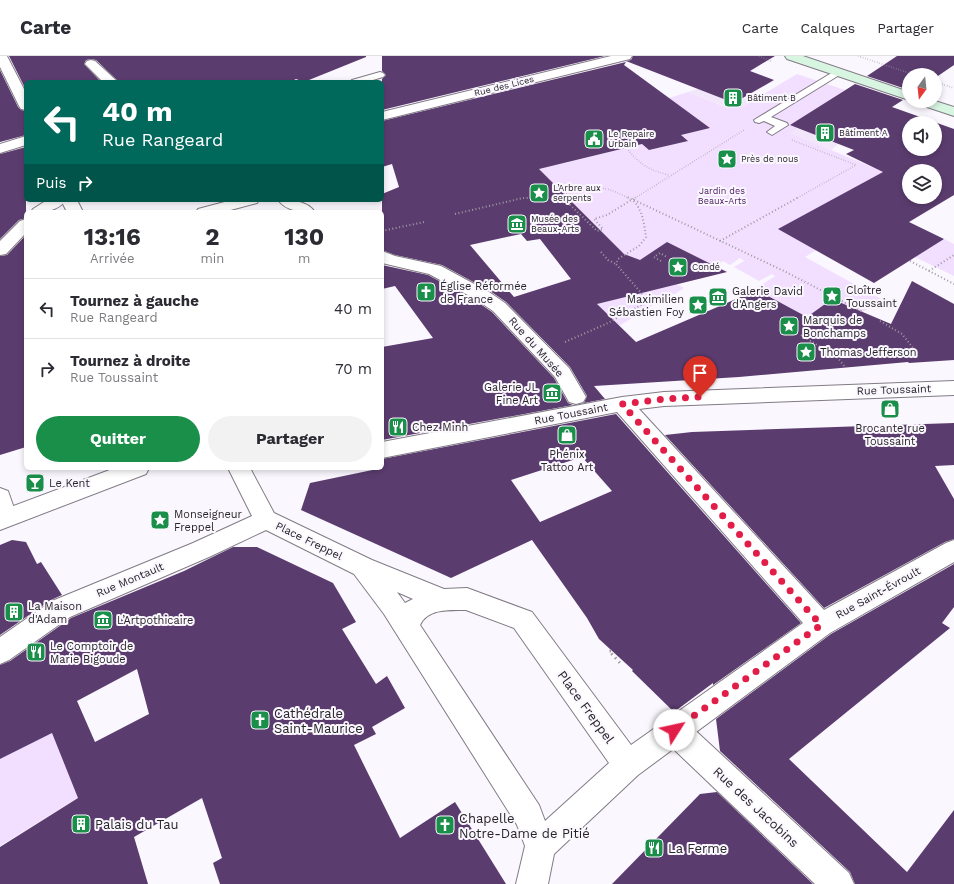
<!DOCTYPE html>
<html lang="fr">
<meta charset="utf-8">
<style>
:root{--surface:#fff;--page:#f2f2f3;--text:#2b2b33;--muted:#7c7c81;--line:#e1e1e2;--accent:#198f4a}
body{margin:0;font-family:"Work Sans",sans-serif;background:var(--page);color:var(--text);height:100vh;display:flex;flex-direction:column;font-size:15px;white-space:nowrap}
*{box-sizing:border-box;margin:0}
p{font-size:13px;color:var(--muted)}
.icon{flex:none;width:22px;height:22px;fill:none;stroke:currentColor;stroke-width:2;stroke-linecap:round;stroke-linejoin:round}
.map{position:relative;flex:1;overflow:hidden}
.sheet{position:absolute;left:24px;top:154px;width:360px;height:260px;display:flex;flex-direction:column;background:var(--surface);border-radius:6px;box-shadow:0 2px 6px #0003}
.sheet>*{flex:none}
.top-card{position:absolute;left:24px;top:24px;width:360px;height:122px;border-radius:6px;box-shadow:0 2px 6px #0003;background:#00695c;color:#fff;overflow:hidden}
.needle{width:26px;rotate:195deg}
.fabs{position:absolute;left:902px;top:12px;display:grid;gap:8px}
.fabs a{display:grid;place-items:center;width:40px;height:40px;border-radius:50%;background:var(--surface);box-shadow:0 2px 6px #0003;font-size:20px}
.pin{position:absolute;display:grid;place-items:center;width:34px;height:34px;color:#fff;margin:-41px -17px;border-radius:50% 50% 50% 0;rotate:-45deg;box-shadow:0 0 4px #0007}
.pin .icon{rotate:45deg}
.me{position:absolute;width:44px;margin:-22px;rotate:55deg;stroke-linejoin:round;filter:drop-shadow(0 0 3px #0008)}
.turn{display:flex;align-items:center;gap:14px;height:84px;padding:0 12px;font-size:18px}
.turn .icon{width:52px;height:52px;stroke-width:2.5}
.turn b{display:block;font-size:28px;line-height:34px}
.then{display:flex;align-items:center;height:38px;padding:0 12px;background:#0003;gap:8px;font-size:15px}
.eta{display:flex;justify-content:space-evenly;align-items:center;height:68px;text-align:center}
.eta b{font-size:24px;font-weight:700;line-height:28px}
.cta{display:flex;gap:8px;margin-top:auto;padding:8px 12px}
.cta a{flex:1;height:46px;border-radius:24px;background:var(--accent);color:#fff;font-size:16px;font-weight:700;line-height:46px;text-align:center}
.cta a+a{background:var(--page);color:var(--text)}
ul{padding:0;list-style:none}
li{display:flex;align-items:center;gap:12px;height:60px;padding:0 12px;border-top:1px solid var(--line)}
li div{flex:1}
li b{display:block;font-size:15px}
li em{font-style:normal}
header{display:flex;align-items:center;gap:24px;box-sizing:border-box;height:56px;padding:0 20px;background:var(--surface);border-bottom:1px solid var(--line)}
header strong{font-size:19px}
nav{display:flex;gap:22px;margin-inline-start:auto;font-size:14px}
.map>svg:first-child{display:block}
</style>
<header>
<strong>Carte</strong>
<nav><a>Carte</a><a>Calques</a><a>Partager</a></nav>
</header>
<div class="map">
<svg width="954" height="828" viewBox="0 0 954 828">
<rect width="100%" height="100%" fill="#fbf7fe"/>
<g fill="#f2e7fa">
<path d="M709,29l42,16 -9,6 -13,1 -41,-16z"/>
<path d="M799,63l48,18 -16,13 -42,-17 1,-8z"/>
</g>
<g fill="#f2dfff">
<path d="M797,18l48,16 -54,35 6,3 -7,5 94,39 -105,57 37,21 -11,7 78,43 -41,24 -35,-7 -52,-28 20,-13 -3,-2 -13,7 -25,-14 10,-6 -4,-3 -10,7 -7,-4 -11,8 -39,13 11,6 -9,6h-8l-1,3 -47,29 -22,9 -11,-28 34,-9 -3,-51 -77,-77 -5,1 10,-22 16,15 81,-20 7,6 38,-9 -6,-6 29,-7 -19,-14 -28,5 -19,-13 44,-14 40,16 7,-4 7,3z"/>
<path d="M944,183l10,5v32l-39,-19z"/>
<path d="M52,677l10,25 20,37 -82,51v-87z"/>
</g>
<g fill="#5b3c6f" fill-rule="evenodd">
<path d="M9,0h357v1l-62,25 -8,-3 -6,3h-171l-23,-22 -5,-1 -5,1 -2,4 17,18h-75v8z"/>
<path d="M382,0h223l-223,54v-31l4,-4 -4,-4z"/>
<path d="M633,0h142l-25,15 24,9 -40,23 -108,-42 5,-1z"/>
<path d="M897,0h57v9l-19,13v-3h-26v15l-42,-14z"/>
<path d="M626,6l-2,3 86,63 -29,7 7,6 -39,9 -7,-6 -103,25 85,85 16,6 27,-18 60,30 -130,32 39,38 121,-52 50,27 25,-18 59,25 21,-43 42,23v56l-45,3 -1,-1 -169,15 -145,9 11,13 -21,4 3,-7 -17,-29 -64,-65 -16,-11 -48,-26 -47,-10 -13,-5v-56l17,-7 -7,-23 -10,3v-46zM521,178l6,7 13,-2 31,40 -57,18 -44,-52z"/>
<path d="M0,14l18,37 3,3 5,1v24l-26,7z"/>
<path d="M855,28l48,16 -11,7 62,22v66l-45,27 35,17 -70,44 -96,-54 105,-57 -37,-18 8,-4 -64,-25zM909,67h26v26h-26zM909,115h26v26h-26z"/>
<path d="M26,91v71l-7,2 -19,19v-85z"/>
<path d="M26,179v212l-26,8v-199l7,-1z"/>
<path d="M382,209l46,10 48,26 16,11 62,66 14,25 5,2 -191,35v-93l51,-9 -38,-52 -13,3z"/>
<path d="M616,358l185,209 -88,62v-2l-39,29 -42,-41 1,-1 -34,-31 -12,-21 -55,-78 -81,38 -150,-68 9,-27 72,-15v-9zM582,401l30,34 -72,31 -29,-42z"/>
<path d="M954,367v42l-19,1 19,33v40l-9,3 -121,66 -159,-173 27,-3z"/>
<path d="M12,484l14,2 11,22 4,-2 21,33 -11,5 -51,35v-90z"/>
<path d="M233,491h24l76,36 23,39 -14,7 34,55 11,-8 18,32 -33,19 4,7 -22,11 46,93 55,-36 51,82h-286l-7,-21 9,-5 -20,-60 -68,39 14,47h-148v-37l78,-49 -26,-65 -52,26v-94l10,-4 61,-43 113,-47zM137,613l12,45 -54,28 -18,-41z"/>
<path d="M954,508v43l-12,16 8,5 -161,131 118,113 47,-62v74h-99l-5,-12 -130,-121 -4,-32 115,-85z"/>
<path d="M717,736l96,92h-201l88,-90z"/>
</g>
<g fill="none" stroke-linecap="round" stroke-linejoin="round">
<g stroke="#827b86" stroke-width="2">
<g id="service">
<path d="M838,13l3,1 2,2 -2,2 -70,43 16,6 1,2 -16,10 -5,-3 8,-6 -11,-5 -5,2 -4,-1 -1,-2z"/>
<path d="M380,16l3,1 2,2 -2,2 -17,5h-16l2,-2z"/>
</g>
</g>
<g stroke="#827b86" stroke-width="2">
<g id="pedestrian">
<path d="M0,0h7l19,37v17l-5,-1 -2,-3 -19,-39z"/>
<path d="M91,4l4,1 23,21h-15l-18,-18 2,-3z"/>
<path d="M26,80v9l-26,8v-9z"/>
<path d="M61,144h16l6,12h-16z"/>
<path d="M232,144h27l-2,3 -34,9h-27l2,-3z"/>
<path d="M278,144c13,0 28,0 37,12 -13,0 -28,0 -37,-12z"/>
<path d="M382,195l13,5 46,10 48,26 16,11 64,65 17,29 -3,5 -7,2 -7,-2 -14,-25 -62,-66 -16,-11 -48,-26 -47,-11z"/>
<path d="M0,432l8,3 6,17 -3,6 -8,3 -3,-1z"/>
<path d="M674,661l10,3 165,153 5,11h-39l-151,-144 -4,-10 4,-10z"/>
</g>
</g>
<g stroke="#827b86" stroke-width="2">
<g id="minor">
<path d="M611,0h21l-2,3 -248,61v-8z"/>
<path d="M47,144h19c-9,12 -22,12 -35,12l2,-3z"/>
<path d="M26,163v14l-20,21 -6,1v-14l20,-20z"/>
<path d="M954,325v14l-290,11 -25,3 185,201 122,-67 8,-3v22l-124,71 -192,142 -84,79 -6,30h-32l9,-38 -8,-21 -133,-211 -30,-40 -88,-44 -57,27 -139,60 -61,43 -9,4v-27l52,-36 141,-58 59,-27 -24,-48h22l24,45 98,47 72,29 23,-1 65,24 99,133 172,-122 -186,-211 -235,46v-16l240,-45 42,-5zM397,536l16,7 -8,4zM466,554l48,18 95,135 -64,58 -6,-16 -119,-180c8,-17 30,-15 46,-15z"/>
<path d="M115,412h34l-3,6 -146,56v-19z"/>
</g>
</g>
<g stroke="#827b86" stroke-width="2">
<g id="secondary">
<path d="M785,0h18l106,36v8l-122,-41z"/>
<path d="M916,45h19l19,6v9l-36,-12z"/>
</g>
</g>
<g stroke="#9f9ba1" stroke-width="1.5" stroke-dasharray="0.5 2" stroke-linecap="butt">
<path d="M759,0l12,5"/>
<path d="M858,0l57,19"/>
<path d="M935,26l19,6"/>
<path d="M792,84l64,25 -59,33"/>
<path d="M627,92c11,16 24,23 42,27"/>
<path d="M564,138l32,-7 15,3 18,8"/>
<path d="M554,142l4,-2"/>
<path d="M635,142l109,-68"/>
</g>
<g stroke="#9f9ba1" stroke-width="2" stroke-dasharray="1 2.5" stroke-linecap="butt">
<path d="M551,143l5,-2"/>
<path d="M634,144l150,71 79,41"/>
<path d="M455,158l68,-16 41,1 33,32 6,-2 -9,-10 13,-4 29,-18"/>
<path d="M382,175l42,-9"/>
<path d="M720,185l79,-44"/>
<path d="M601,196l7,8 8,4"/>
<path d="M661,205l-7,-4 6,-4 7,4"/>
<path d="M910,205l44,23"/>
<path d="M929,215l25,-16"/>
<path d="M880,265l22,13 15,19"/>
<path d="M801,279l37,23 7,9"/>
<path d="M565,286l41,-18 37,-20 2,-4 -2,-5 -27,-31 2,-5 21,-13 7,-9c-2,-14 -4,-34 -19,-40"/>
</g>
<path stroke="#9f9ba1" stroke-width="3" stroke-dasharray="1.5 4" stroke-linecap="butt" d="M611,595h-2l12,13"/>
<use href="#service" fill="#fff" fill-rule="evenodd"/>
<use href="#pedestrian" fill="#fff" fill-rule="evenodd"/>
<use href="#minor" fill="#fff" fill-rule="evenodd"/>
<use href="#secondary" fill="#d7f5e0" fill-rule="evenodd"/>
</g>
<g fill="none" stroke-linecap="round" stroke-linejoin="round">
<path stroke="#e11d48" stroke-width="7" stroke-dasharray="0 12.6" d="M674,674l147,-105 -199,-221 42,-5 36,-2"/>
</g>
<defs>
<g id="building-square" transform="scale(1)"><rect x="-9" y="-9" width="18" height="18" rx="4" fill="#198f4a" stroke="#fbf7fe"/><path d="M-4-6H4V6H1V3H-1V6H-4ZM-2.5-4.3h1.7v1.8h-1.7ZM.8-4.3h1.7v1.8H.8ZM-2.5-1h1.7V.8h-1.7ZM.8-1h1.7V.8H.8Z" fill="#fff"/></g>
<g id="civic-square" transform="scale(1)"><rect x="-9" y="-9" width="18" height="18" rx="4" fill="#198f4a" stroke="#fbf7fe"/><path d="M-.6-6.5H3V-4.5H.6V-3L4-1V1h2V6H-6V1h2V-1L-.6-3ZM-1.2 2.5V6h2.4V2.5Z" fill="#fff"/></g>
<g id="sight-square" transform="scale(1)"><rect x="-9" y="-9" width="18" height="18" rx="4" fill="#198f4a" stroke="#fbf7fe"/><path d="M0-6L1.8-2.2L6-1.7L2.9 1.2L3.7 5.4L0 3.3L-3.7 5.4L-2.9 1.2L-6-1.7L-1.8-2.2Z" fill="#fff"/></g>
<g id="museum-square" transform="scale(1)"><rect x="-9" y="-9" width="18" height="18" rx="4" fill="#198f4a" stroke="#fbf7fe"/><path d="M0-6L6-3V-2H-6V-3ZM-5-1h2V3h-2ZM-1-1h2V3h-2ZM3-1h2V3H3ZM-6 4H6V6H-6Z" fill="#fff"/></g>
<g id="church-square" transform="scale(1)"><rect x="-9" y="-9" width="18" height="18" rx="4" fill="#198f4a" stroke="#fbf7fe"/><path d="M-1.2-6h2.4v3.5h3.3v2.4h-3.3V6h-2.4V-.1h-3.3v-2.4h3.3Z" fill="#fff"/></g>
<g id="shop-square" transform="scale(1)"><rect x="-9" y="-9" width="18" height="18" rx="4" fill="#198f4a" stroke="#fbf7fe"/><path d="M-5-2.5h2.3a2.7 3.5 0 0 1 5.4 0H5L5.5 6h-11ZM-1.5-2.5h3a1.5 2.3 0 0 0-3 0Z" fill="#fff"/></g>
<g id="restaurant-square" transform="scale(1)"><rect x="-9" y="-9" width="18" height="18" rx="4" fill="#198f4a" stroke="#fbf7fe"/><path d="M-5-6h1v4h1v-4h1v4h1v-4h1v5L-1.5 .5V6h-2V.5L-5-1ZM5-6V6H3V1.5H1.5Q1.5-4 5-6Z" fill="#fff"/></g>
<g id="bar-square" transform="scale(1)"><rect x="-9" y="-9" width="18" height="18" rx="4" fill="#198f4a" stroke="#fbf7fe"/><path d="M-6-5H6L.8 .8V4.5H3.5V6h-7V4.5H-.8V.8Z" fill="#fff"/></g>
</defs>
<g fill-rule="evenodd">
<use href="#building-square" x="733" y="42"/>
<use href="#building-square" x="825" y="77"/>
<use href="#civic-square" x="594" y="83"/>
<use href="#sight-square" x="727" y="103"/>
<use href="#sight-square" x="539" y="137"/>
<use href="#museum-square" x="517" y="168"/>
<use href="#sight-square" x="678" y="211"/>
<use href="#church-square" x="426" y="236"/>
<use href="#sight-square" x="832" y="240"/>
<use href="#museum-square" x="718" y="241"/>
<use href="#sight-square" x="698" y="249"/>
<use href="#sight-square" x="789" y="270"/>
<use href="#sight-square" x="806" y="296"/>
<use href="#museum-square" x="552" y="337"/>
<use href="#shop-square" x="890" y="353"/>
<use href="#restaurant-square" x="398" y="371"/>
<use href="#shop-square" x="567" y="379"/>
<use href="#bar-square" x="35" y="427"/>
<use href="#sight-square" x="160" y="464"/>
<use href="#building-square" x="14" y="556"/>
<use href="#museum-square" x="103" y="564"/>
<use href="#restaurant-square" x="36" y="596"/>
<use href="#church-square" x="260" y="664"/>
<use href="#building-square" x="81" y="768"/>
<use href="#church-square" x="445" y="769"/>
<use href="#restaurant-square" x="654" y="792"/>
</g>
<g text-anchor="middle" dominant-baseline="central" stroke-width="4" stroke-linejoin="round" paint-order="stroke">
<g font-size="9" fill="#28252a" stroke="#fbf7fe">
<text transform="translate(504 30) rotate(-14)">Rue des Lices</text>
</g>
<g font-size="9" fill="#28252a" stroke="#fbf7fe" text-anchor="start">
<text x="747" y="42">Bâtiment B</text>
<text x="839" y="77">Bâtiment A</text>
<text x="608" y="78">Le Repaire<tspan x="608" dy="10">Urbain</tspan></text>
<text x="741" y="103">Près de nous</text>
<text x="553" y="132">L’Arbre aux<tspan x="553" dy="10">serpents</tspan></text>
<text x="531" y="163">Musée des<tspan x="531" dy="10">Beaux-Arts</tspan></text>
<text x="692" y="211">Condé</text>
</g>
<g font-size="9" fill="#4e2266" stroke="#fbf7fe">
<text x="722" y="135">Jardin des<tspan x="722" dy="10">Beaux-Arts</tspan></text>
</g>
<g font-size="11" fill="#28252a" stroke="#fbf7fe" text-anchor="start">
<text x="440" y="230">Église Réformée<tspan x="440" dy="13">de France</tspan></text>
<text x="846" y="234">Cloître<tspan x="846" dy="13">Toussaint</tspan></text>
<text x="732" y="235">Galerie David<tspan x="732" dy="13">d'Angers</tspan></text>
<text x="684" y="243" text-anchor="end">Maximilien<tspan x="684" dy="13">Sébastien Foy</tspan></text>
<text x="803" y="264">Marquis de<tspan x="803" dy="13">Bonchamps</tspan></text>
<text x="820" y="296">Thomas Jefferson</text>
<text x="538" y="331" text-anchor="end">Galerie JL<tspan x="538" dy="13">Fine Art</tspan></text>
<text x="412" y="371">Chez Minh</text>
<text x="890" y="372" text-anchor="middle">Brocante rue<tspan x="890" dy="13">Toussaint</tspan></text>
<text x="567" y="398" text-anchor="middle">Phénix<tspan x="567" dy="13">Tattoo Art</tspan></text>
<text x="49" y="427">Le Kent</text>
<text x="174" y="458">Monseigneur<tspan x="174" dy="13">Freppel</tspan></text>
<text x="28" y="550">La Maison<tspan x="28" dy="13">d'Adam</tspan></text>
<text x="117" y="564">L’Artpothicaire</text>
<text x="50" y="590">Le Comptoir de<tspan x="50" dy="13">Marie Bigoude</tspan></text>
</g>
<g font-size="11" fill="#28252a" stroke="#fbf7fe">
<text transform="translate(536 291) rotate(48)">Rue du Musée</text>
<text transform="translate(894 334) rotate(-2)">Rue Toussaint</text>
<text transform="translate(571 358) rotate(-11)">Rue Toussaint</text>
<text transform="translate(309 485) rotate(26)">Place Freppel</text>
<text transform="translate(130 524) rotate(-23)">Rue Montault</text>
<text transform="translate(878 537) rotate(-29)">Rue Saint-Évroult</text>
</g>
<g font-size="13" fill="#28252a" stroke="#fbf7fe">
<text transform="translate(586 651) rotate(54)">Place Freppel</text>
<text transform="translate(756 751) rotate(43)">Rue des Jacobins</text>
</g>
<g font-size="13" fill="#28252a" stroke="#fbf7fe" text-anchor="start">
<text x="274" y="657">Cathédrale<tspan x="274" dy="15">Saint-Maurice</tspan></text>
<text x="459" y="762">Chapelle<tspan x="459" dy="15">Notre-Dame de Pitié</tspan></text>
<text x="95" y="768">Palais du Tau</text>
<text x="668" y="792">La Ferme</text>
</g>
</g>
</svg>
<div class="fabs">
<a><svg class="needle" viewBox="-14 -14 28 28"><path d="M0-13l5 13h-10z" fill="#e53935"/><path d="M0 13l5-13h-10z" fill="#7c7c81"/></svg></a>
<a><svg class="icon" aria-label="sound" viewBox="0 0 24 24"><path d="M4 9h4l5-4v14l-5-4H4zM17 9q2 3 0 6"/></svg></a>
<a><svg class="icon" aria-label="layers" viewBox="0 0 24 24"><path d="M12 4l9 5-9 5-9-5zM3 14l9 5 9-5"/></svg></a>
</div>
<div class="pin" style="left:700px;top:341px;background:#d93025"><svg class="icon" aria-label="arrive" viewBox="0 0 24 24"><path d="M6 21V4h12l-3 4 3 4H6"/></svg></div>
<svg class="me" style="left:674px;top:674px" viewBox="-20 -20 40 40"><circle r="19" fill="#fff"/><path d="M0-13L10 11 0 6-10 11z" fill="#e11d48"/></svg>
<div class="top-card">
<div class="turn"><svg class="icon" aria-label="left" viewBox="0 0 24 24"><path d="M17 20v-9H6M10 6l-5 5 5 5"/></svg><div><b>40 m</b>Rue Rangeard</div></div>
<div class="then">Puis<svg class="icon" aria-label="right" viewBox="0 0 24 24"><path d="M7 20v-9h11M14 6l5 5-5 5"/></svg></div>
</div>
<section class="sheet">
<div class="eta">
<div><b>13:16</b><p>Arrivée</p></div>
<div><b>2</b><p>min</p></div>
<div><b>130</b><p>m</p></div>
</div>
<ul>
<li><svg class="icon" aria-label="left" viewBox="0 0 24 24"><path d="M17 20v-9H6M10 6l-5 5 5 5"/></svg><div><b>Tournez à gauche</b><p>Rue Rangeard</p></div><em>40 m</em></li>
<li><svg class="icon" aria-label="right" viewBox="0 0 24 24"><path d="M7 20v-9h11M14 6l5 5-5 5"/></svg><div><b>Tournez à droite</b><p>Rue Toussaint</p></div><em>70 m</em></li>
</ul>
<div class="cta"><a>Quitter</a><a>Partager</a></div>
</section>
</div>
